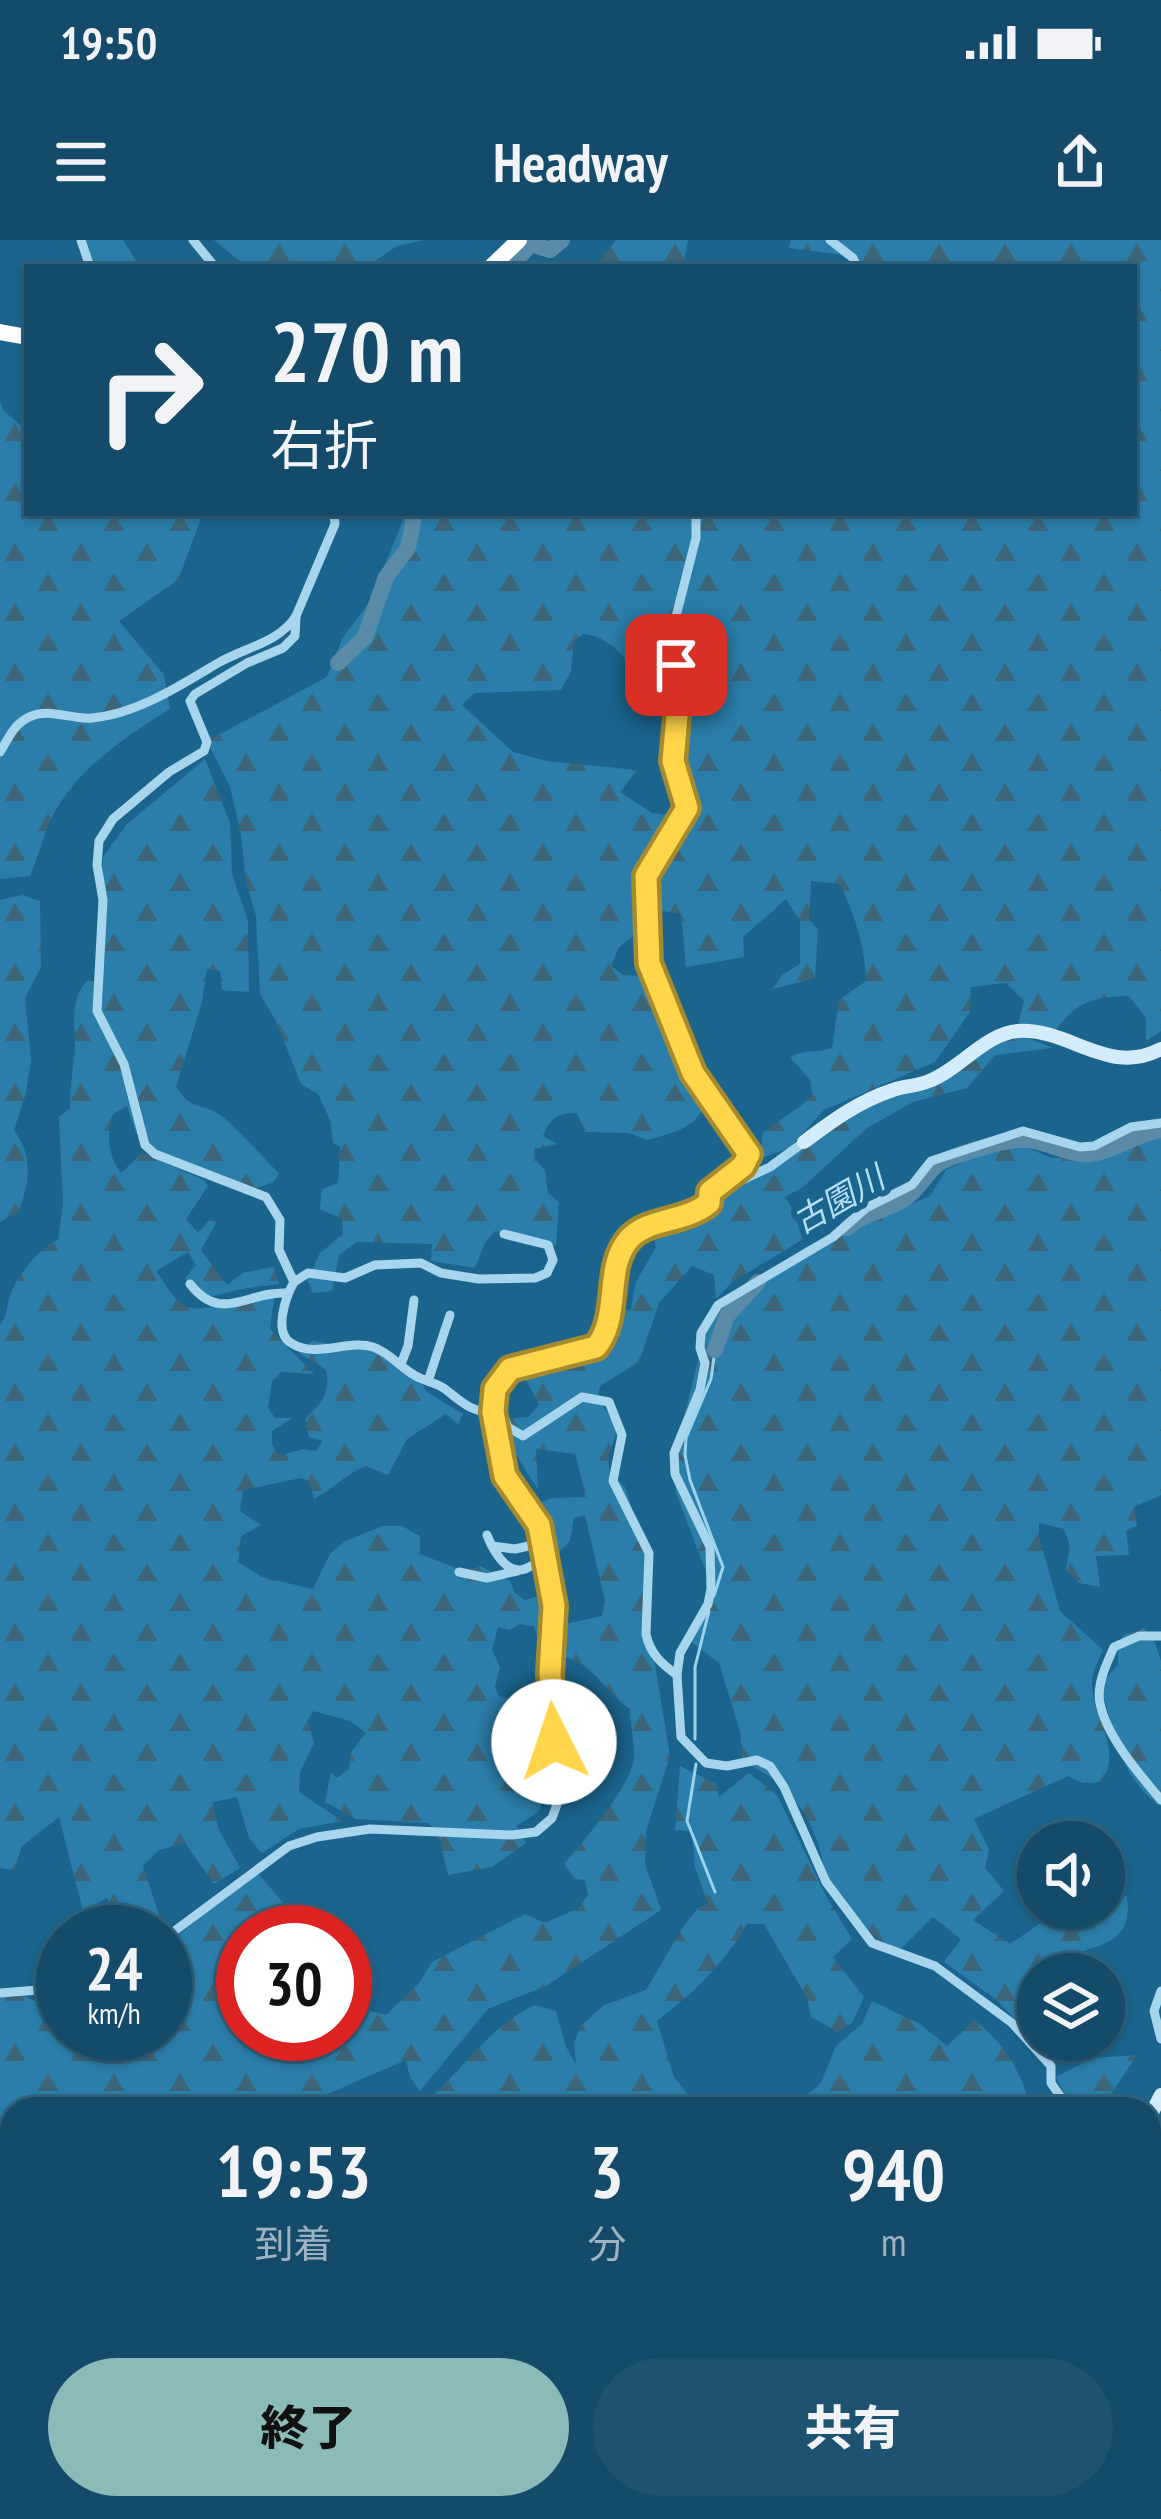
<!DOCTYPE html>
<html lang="ja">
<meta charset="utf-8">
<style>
:root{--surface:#144b6a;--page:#1d5270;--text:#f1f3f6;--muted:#9db3c1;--line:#33637e;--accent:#8bbbb9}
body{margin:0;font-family:"PT Sans Narrow","Noto Sans JP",sans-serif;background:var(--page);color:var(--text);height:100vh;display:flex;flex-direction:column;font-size:45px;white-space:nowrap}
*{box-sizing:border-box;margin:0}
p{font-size:39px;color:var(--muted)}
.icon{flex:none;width:66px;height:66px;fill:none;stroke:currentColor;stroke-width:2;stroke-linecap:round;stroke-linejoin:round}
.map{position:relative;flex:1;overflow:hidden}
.panel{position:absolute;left:0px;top:1857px;width:1161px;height:423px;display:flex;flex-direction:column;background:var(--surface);border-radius:36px 36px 0 0;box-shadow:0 3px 9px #0004,0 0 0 3px var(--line)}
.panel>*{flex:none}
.top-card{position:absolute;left:24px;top:24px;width:1113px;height:252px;border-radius:0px;box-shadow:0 3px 9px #0004,0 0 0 3px var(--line);background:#144b6a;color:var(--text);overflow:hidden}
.buttons{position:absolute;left:1017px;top:1581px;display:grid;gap:24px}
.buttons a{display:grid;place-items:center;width:108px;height:108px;border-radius:50%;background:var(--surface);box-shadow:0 3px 9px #0004,0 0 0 3px var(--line);font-size:60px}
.speed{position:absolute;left:36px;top:1665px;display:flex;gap:24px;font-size:60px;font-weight:700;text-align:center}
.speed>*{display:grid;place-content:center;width:156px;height:156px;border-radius:50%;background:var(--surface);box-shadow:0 3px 9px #0004,0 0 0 3px var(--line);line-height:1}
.speed small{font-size:30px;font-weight:400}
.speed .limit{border:18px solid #d22;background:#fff;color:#111}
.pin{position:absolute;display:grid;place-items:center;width:102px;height:102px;color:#fff;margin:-51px;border-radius:24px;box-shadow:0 6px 18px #0006}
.me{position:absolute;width:132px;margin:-66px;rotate:356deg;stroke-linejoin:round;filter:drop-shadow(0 0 9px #0008)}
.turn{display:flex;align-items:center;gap:42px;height:252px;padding:0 48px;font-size:54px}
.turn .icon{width:156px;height:156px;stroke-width:2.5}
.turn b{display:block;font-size:84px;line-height:102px}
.eta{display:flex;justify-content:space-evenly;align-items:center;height:204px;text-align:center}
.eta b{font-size:72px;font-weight:800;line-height:84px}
.primary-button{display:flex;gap:24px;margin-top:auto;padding:24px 48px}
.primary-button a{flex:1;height:138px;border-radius:72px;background:var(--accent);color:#111;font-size:48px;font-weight:800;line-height:138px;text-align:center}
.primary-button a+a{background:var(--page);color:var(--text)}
.status{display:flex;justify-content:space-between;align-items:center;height:84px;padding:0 60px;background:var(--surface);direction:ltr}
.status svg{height:33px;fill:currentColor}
header{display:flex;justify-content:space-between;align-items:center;height:156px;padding:0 48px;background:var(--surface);font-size:54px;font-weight:800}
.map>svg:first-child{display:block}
</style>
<div class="status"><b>19:50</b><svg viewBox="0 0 49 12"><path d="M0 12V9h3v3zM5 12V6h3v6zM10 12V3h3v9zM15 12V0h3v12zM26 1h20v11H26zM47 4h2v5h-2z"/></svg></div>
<header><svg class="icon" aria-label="menu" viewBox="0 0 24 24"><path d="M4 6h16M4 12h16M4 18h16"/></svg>Headway<svg class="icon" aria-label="share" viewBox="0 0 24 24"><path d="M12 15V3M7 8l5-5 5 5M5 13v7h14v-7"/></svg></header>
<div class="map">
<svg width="1161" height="2279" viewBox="0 0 1161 2279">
<defs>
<pattern id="forest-firs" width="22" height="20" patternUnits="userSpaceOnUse" patternTransform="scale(3)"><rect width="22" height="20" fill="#2b7ea9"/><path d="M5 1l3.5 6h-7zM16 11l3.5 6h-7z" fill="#3c657a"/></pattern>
</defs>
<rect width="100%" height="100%" fill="#1b648d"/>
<g fill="url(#forest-firs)" fill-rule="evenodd">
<path d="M85,0h38l17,27h-49z"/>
<path d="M214,0h210l-27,6 -21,14 1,7h-130z"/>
<path d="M616,0h72l-5,27h-88z"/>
<path d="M791,0h370v791l-15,10v-23l-17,-22c-34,1 -53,5 -73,34l-38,-6 6,-23 -18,-18 -35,4 -1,25 -35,50 -111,48 -35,38 -47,17 19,-17 2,-16 39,-27 10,-11 -2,-14 -20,-23c14,-8 26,-4 42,-9l7,-48 27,-19c-1,-36 -11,-65 -26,-97l-29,-3 -2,38 9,11 -3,48 -42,11 9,-14 18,-11v-43l-14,-22 -43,38 1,20 -58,10 -5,-53 -18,-3 -13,-11 -6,2 -6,30 -19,15 -8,19 12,9 19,1 10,20 18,5c19,31 17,70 35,103 -9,25 -35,30 -58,36l-18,-7 -45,-1 -7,-19c-19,0 -27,5 -34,23l14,8 -23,5 1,10 10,11 3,23 11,9 -3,44 -22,-9 -39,-6 -10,12 -10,25 -44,-7 1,-17 -75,-2 -18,13 -7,36 -19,2 -6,-13 13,-27 23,-19 -1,-15 -22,-10 2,-20 16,-6 2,-37 -7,-3 -3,-23 -12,-26 -17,-10 -25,-63 -16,-27 -4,-78 -10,-34 -5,-48 -11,-47 -23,-46 120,-64 15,-38 28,-38 36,-88h728v-246h-283v-11l-62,-8zM583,394c33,2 52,38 70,64l23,-4c-22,32 -6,78 15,107l-17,15 -22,-3 -32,-21 17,-22 -91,-9 -33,-9 -51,-47 12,-12 87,-3 10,-19 3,-30z"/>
<path d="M0,161l3,9 24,21v82h176l-25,67 -59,41 45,54 6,34c-45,28 -91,58 -117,106 -9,19 -15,41 -23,61l-30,3z"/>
<path d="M205,519l25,64 2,51 16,47 1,71 -27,-2 -2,-19 -13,-2 -5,33 -26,85c16,23 19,15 39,25 14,6 50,48 64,61l-5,9 -20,7 -84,-30 -34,-26 -9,-27 -14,8c-7,22 -5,41 8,59l21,-20 62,27 4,6 -22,33 12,14 13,-15 5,5 -15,27 26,35 16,-12 31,-6 5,17c-13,2 -28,3 -42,6 -21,5 -41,16 -52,-12l11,-13 -8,-13 -32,19c7,9 14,23 23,31 24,20 66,-13 95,-4l-4,31 44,45 -33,-2 -9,9 -4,27 7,10h18l-21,13v13l7,12 24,-7 13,2 7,-10 -14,-4 -4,-18c16,-15 26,-26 21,-49l-27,-17 13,-12 68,10 33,18 14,23 36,22 -5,10 -12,-10 -39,25 -19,36 -22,-9c-21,8 -33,23 -52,33l-5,-18 -8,-3 -58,12 -3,21 21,14 -20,11 -3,26 24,15 51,12 17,-35 14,-12 38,-16h20l18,10v18l46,18 14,-6 30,15 5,12 10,7 15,-4 -1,46 -5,-16 -15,-2 -9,6 -12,-3 -6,23 8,17 -5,19 4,10 18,4 20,-3 -15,12 -25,12 11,20 34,3 6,34 -8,33 -24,15 10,17 -34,24 -44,8 -9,-39 -10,-13 -73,-4 -31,-17 6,-30 6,6 12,-9 2,-17 15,-19 -16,-12 -37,-10 -5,10 6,22 -14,29 -1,20 43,29 -43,8 -37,24 -13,-15 -12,-41 -24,5 5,26 22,40 -26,16 -29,-41 -26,7 -16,16 20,61 -8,5h-30l-18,-34 -24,13 -24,-94 -37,29 -8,24 -14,-2v-543c8,-11 6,-17 10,-29 6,-19 30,-49 48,-56l5,-38 -4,-85 11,-9c0,-18 2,-33 4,-51 4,-27 -8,-51 13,-77l10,2 6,-125 24,-33z"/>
<path d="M22,655l18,6 1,66 -16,31 6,61 -5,34 -12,37c19,26 16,51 5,81l-19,11v-322z"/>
<path d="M1007,798h21l25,10 -58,7 -28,33 -54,14 -46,26 -64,59 -18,10 25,38 -78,47 -16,17 -2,-24 -22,-9 -33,37 -20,59 -39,24 -2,13 20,30 -10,28 2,17 15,13 21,66 4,81 20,122 -24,75 -1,33 16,46 -115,76 -58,23 -68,82 -10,-14 -4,-17 -113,49h-281v399h398l-12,11h-198l3,-10 -60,1 -1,9h-142v-523l21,-1 16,7 26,-3v35h102v-87l90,-77 30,35 -4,14 3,13h-41v102h38l8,8 7,-8h43l1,5h11l3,-16 16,-12 16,4 33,-32 13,-21 93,-48 20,9 34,-15 9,-13 -3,-15 -10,-1 -11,-15c18,-21 68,-79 70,-106 1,-14 -4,-33 -4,-49 -28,-19 -38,-51 -74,-53v-30l46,-10 3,-15 -20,-86 -11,3 -4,23 -21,22 -22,-55 25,-10 34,-1 -11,-43 -39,-5 2,40c-14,-20 -23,-38 -36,-59l4,-11 22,-2 11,-12 -18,-35c48,-9 76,-8 96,-57l14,-4 4,-25 21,-37 -2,-8 37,-19 158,-108z"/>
<path d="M1161,889v366l-27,12 3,19 -11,4 3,25 -33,1 4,31 -21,-4 -13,-13 4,-24 -6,-17 -25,-6v13l21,75 43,39c-6,13 -12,24 -11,38 3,33 32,65 8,94l-17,1 -15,-7 -94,43 15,31 -4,18 19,23 -31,29 37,24 48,-33 46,-3v-7l23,-5c8,65 -53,40 -76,78h-13v66h47l-33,19 -55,-59 -53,-38 17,-23 -28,-22 -33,33c-21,-11 -47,-23 -61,-44 -12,-17 -15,-43 -21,-63 -13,-38 -38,-65 -75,-81l-3,-31 -21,-68 -29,-22 17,-41v-26l-31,-81 -4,-28 36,-144 33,-34 65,-40 124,-51 16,-26 31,-15 43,-10 32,13h34l51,-26z"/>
<path d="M1144,1388l10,12 7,21v145c-41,-27 -48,-76 -60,-121l17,-21v-19l6,-10z"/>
<path d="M680,1526l35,17 4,14 30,-24 28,22 49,101 26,43 -19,18 31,40 -11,25 -15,10 -27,-15 -4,-19 -43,-74h-17c-24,41 -53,68 -90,97l17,56 25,32h-282c43,-33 68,-81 118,-104l21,6 10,36 10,17 -2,-21 7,-17 23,-21 42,-15 37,-63 14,-18 11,-5 -13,-37 -3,-36 -17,-1z"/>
<path d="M872,1761l48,23 27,22 28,-26c31,26 45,50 56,88l-283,1 56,-12 17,-14 15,-37 26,-22z"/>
<path d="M1137,1815l-36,54 -30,-3 -15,-29 37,-19z"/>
<path d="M424,2268h288l7,9 -299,2z"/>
<path d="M833,2268h102l-5,4 -108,7z"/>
</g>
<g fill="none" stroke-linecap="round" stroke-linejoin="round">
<g stroke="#9ad3f0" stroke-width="3">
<path d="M714,1356l9,-29 -33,-87 -5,-25 1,-17 25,-59 4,-29"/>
<path d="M695,1499v-72l14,-56"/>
<path d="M696,1524l-9,57 28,71"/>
</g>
<g stroke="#598ba8" stroke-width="16">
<path d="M510,27l21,-23 19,6 12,-10"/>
<path d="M338,423l27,-26 21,-60 22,-29 7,-35"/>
<path d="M847,988c15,-13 32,-16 50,-25 21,-10 25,-25 40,-38 10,-9 66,-24 81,-25 26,-2 48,16 72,14 23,-2 45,-20 71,-24"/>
<path d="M715,1110l12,-34 31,-34"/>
</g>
<g stroke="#a7d5ee" stroke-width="9">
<path d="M81,0l9,27"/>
<path d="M193,0l22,27"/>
<path d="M830,0l23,18 4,9"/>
<path d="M334,273l1,11 -39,92 -1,20 -12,12 -36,15 -52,31 -5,7 17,41 -3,9 -35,21 -56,47 -14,22 -2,24 6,35 -6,111 27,53 21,81 10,9 111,43 14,23 -1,30 15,32c-8,14 -21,50 -3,61 24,16 57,-4 82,4 18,6 30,24 47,31 8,4 17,5 25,11 17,13 25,23 48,23"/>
<path d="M696,273v25l-26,102 10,43 -7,78 14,47 -5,14 -36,54 3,87 44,110 56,81 -6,13 -34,25v11"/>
<path d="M0,512c9,-14 13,-27 29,-35 20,-10 42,3 63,1 45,-4 89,-33 126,-55 26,-15 62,-21 78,-47"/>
<path d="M294,1042l14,-9 37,5 30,-13 46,-2 20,10 38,6 56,-1 12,-5 6,-13 -5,-15 -44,-11"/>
<path d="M190,1044c31,40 57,7 97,9"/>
<path d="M401,1124l7,-18 6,-46"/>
<path d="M428,1141l22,-66"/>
<path d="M494,1154l14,33 15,9 59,-39 27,5 13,33 -9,46 36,72 -3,81c4,20 16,30 31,41l4,62 25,26 21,3 30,-6 13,6 14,21 42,95 46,61 63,23 77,57 39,43v17l18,26"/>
<path d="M487,1295c6,15 19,40 38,34 7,-3 13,-7 20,-9"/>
<path d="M492,1306l23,3 27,-6"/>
<path d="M459,1332l28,6 30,-7"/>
<path d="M1161,1396h-22l-25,11c-7,16 -18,38 -14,56 6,33 40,72 61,97"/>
<path d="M677,1435l3,-22 28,-49 3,-15 -1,-42 -35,-73 -1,-21 26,-63 5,-27 -5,-15 1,-15 17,-28 115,-68 33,-29 46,-23 19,-24 92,-30 57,16 14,-1 37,-19 30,-4"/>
<path d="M165,1698l124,-92 28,-9 53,-8 142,6 24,-3 16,-14 13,-35 -14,-73 3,-105 -15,-80 -34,-49 -12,-64 2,-23 15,-20 85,-22 14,-24 10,-72 16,-18 57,-16 33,-29 45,-21 34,-25"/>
<path d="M1161,1751l-7,20 7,28"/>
<path d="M0,1753l63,-5"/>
<path d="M1149,1917l12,7"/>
<path d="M1149,2107h12"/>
<path d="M359,2268l11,11"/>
<path d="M71,2279c19,-8 37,-9 56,0"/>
<path d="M221,2279l18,-11"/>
<path d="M417,2279l7,-11"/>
</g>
<g stroke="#d4ecfa" stroke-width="14">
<path d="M804,902c28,-21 55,-41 89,-52 11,-4 25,-4 36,-9 30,-11 57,-48 89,-50 52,-3 91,46 143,18"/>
<path d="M1149,1878l12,-23"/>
<path d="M806,2279l10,-11"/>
</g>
<g stroke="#fff" stroke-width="16">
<path d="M491,27l28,-27"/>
<path d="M0,92l27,5"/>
</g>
</g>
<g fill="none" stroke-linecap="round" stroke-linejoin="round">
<g stroke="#a68a30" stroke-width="30">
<path id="route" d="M554,1502l-4,-69 4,-67 -15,-81 -34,-49 -12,-64 2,-23 15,-20 86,-22c26,-32 7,-80 34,-109 19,-20 54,-15 79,-35l1,-11 33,-26 6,-12 -56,-81 -44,-110 -3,-87 41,-68 -14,-47 7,-78 -4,-18"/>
</g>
<use href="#route" stroke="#ffd54a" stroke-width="21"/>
</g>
<g text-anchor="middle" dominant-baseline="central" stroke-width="12" stroke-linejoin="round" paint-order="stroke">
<g font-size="33" font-style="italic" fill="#b3def5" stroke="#1b648d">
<text transform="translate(838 959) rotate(-30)">古園川</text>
</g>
</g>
</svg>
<div class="buttons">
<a><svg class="icon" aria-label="sound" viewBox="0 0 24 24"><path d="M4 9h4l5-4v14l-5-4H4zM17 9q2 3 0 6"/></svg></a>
<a><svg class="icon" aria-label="layers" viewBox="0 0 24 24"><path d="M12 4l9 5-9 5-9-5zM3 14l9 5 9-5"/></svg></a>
</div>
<div class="speed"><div>24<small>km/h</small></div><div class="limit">30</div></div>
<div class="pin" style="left:676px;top:425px;background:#d93025"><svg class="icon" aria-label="arrive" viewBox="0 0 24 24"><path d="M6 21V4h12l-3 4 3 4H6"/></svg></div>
<svg class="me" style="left:554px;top:1502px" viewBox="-20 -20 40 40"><circle r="19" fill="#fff"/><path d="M0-13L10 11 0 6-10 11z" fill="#ffd54a"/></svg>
<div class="top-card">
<div class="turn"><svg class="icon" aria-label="right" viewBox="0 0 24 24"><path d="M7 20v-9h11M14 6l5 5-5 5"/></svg><div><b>270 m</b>右折</div></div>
</div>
<section class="panel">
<div class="eta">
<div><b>19:53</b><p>到着</p></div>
<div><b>3</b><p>分</p></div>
<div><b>940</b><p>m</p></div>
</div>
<div class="primary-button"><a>終了</a><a>共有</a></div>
</section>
</div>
